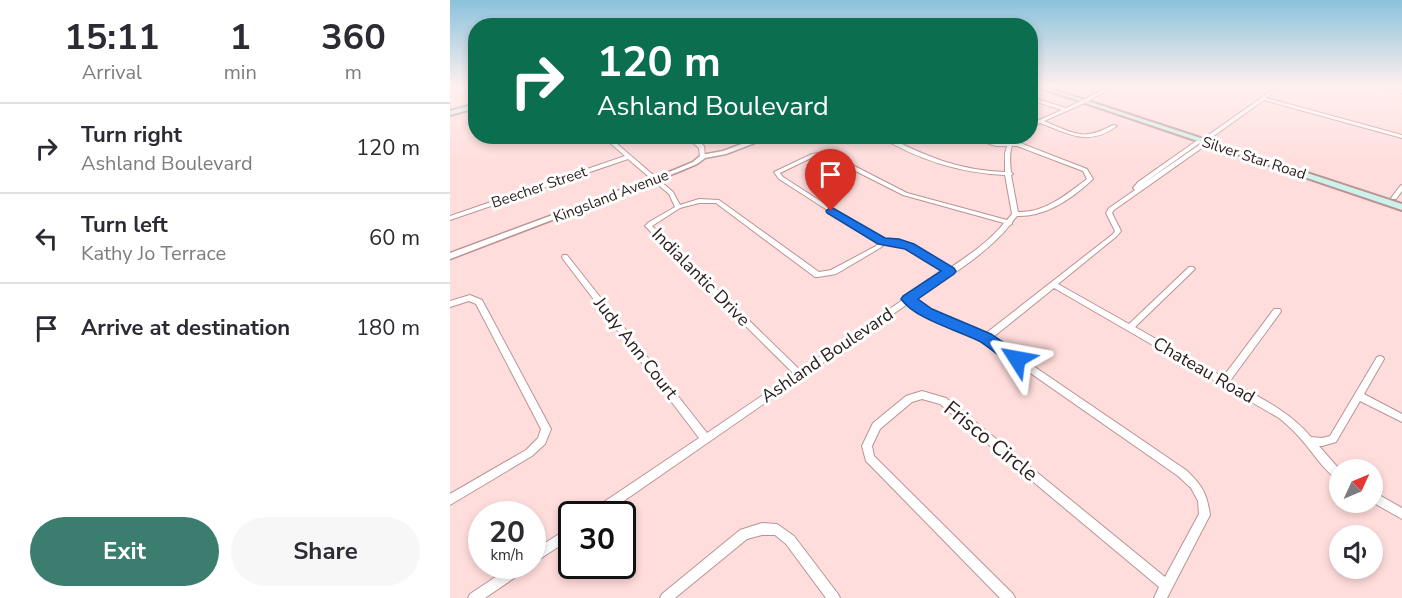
<!DOCTYPE html>
<style>
:root{--surface:#fff;--page:#f7f7f7;--text:#2b2b33;--muted:#7c7c81;--line:#e1e1e2;--accent:#3b7e6f}
body{margin:0;font-family:"Nunito Sans",sans-serif;background:var(--page);color:var(--text);height:100vh;display:flex;flex-direction:column;font-size:22px;white-space:nowrap}
*{box-sizing:border-box;margin:0}
p{font-size:20px;color:var(--muted)}
.icon{flex:none;width:33px;height:33px;fill:none;stroke:currentColor;stroke-width:2;stroke-linecap:round;stroke-linejoin:round}
.map{position:relative;flex:1;overflow:hidden}
.details{display:flex;flex-direction:column;background:var(--surface);width:450px}
.details>*{flex:none}
.hud{position:absolute;left:18px;top:18px;width:570px;height:126px;border-radius:24px;box-shadow:0 3px 9px #0003;background:#0b6e4f;color:#fff;overflow:hidden}
.needle{width:39px;rotate:46deg}
.fabs{position:absolute;left:879px;top:459px;display:grid;gap:12px}
.fabs a{display:grid;place-items:center;width:54px;height:54px;border-radius:50%;background:var(--surface);box-shadow:0 3px 9px #0003;font-size:30px}
.speed{position:absolute;left:18px;top:501px;display:flex;gap:12px;font-size:30px;font-weight:700;text-align:center}
.speed>*{display:grid;place-content:center;width:78px;height:78px;border-radius:50%;background:var(--surface);box-shadow:0 3px 9px #0003;line-height:1}
.speed small{font-size:15px;font-weight:400}
.speed .limit{border:3px solid #111;border-radius:9px;background:#fff;color:#111}
.pin{position:absolute;display:grid;place-items:center;width:51px;height:51px;color:#fff;margin:-62px -26px;border-radius:50% 50% 50% 0;rotate:-45deg;box-shadow:0 0 6px #0007}
.pin .icon{rotate:45deg}
.me{position:absolute;width:66px;margin:-33px;rotate:304deg;stroke-linejoin:round;filter:drop-shadow(0 0 4px #0008)}
.turn{display:flex;align-items:center;gap:21px;height:126px;padding:0 30px;font-size:27px}
.turn .icon{width:78px;height:78px;stroke-width:2.5}
.turn b{display:block;font-size:42px;line-height:51px}
.eta{display:flex;justify-content:space-evenly;align-items:center;height:102px;text-align:center}
.eta b{font-size:36px;font-weight:700;line-height:42px}
.button{display:flex;gap:12px;margin-top:auto;padding:12px 30px}
.button a{flex:1;height:69px;border-radius:36px;background:var(--accent);color:#fff;font-size:24px;font-weight:700;line-height:69px;text-align:center}
.button a+a{background:var(--page);color:var(--text)}
ul{padding:0;list-style:none}
li{display:flex;align-items:center;gap:18px;height:90px;padding:0 30px;border-top:2px solid var(--line)}
li div{flex:1}
li b{display:block;font-size:22px}
li em{font-style:normal}
main{display:flex;flex:1;min-height:0}
.map>svg:first-child{display:block}
</style>
<main>
<section class="details">
<div class="eta">
<div><b>15:11</b><p>Arrival</p></div>
<div><b>1</b><p>min</p></div>
<div><b>360</b><p>m</p></div>
</div>
<ul>
<li><svg class="icon" aria-label="right" viewBox="0 0 24 24"><path d="M7 20v-9h11M14 6l5 5-5 5"/></svg><div><b>Turn right</b><p>Ashland Boulevard</p></div><em>120 m</em></li>
<li><svg class="icon" aria-label="left" viewBox="0 0 24 24"><path d="M17 20v-9H6M10 6l-5 5 5 5"/></svg><div><b>Turn left</b><p>Kathy Jo Terrace</p></div><em>60 m</em></li>
<li><svg class="icon" aria-label="arrive" viewBox="0 0 24 24"><path d="M6 21V4h12l-3 4 3 4H6"/></svg><div><b>Arrive at destination</b></div><em>180 m</em></li>
</ul>
<div class="button"><a>Exit</a><a>Share</a></div>
</section>
<div class="map">
<svg width="952" height="598" viewBox="0 0 952 598">
<rect width="100%" height="100%" fill="#ffdddc"/>
<g fill="none" stroke-linecap="round" stroke-linejoin="round">
<g stroke="#ba9392" stroke-width="2">
<g id="minor">
<path d="M660,86h4l-27,16 -43,19c30,12 38,21 69,4l4,1c-29,21 -47,8 -77,-3l-10,4v-3l32,-14 -32,-10v-3l36,11 17,-8z"/>
<path d="M828,86h4l-16,12 136,37v3l-138,-38 -53,38h-4v-2z"/>
<path d="M923,86h5l24,5v2z"/>
<path d="M152,136h6l65,56 7,13 19,-6 20,1 100,72 12,-2 45,-24 3,-4 -16,-9 -84,-54 -5,-7 38,-18 15,-2 80,41 100,27 5,-6 -7,-39c-45,-2 -87,-15 -126,-39h7c41,21 72,34 119,36v-19l2,-7h-11l-30,-10c14,0 27,6 42,6l4,-6h5l-4,6 7,1 67,26 6,10c-20,19 -47,38 -76,37l-5,6v2l-2,1c-24,30 -64,53 -96,75l16,10 55,24 128,-100 2,-3 -9,-18 3,-5 26,-18 -2,-2 5,-6 61,-43 5,1 -63,45 64,-44h4v2l-95,67 -2,3 9,18 -4,5 -59,48 71,40 60,-57h4l2,2 -2,2 -58,56 88,50 51,-68h6l1,2 -1,2 -50,68c29,16 59,30 81,56l11,1 8,-2 47,-79 3,-1 3,1 1,2 -20,35 38,20v8l-42,-21 -24,41 -14,4h-3l21,24v11c-14,-8 -24,-24 -34,-36 -8,-10 -17,-19 -27,-27l-225,-130 -62,50 194,132c16,15 21,23 24,45l-43,83h-13l5,-11 -219,-183 -18,-5 -10,3 -32,27 -8,17 2,10 139,138 2,4h-15l-134,-137 -4,-15 11,-23 33,-27 16,-5 24,7 219,179 34,-63 -1,-13 -7,-13 -13,-12 -195,-136 -59,-26 -15,-11 -304,211h-14l1,-4 107,-72 -136,-179 -1,-2 1,-2h4l140,178 87,-59 -148,-147 -1,-1 4,-4 26,-15 -6,-13 -41,-35 -178,61v-4l175,-60zM562,146h5l66,25 4,8c-20,15 -42,34 -69,33l-7,-37 2,-1 -2,-2c-1,-9 -2,-17 1,-26zM365,156h11l77,39 101,28c-14,18 -35,32 -54,45l-49,-27 -17,-1 -17,-9 -84,-54 -3,-4zM249,203h17l99,74h3l18,-3 44,-26 5,-4h13l47,27 -37,26h-3l-1,2 -104,71 -148,-144 28,-18z"/>
<path d="M235,136h6l13,10 1,11 -5,-1 -1,-8z"/>
<path d="M952,185v6l-6,8h-4l-1,-1 9,-12z"/>
<path d="M20,295l12,5 69,129 -6,15 -13,12 -82,49v-11l76,-44 12,-12 3,-9 -65,-125 -7,-3 -19,6v-6z"/>
<path d="M922,491l30,17v11l-30,-17z"/>
<path d="M312,523l15,1 17,12 44,58 2,4h-14l-40,-54 -11,-9h-13l-15,4 -72,59h-15l2,-4 78,-64z"/>
<path d="M122,526v12l-40,26v-13z"/>
<path d="M62,566h16l-2,4 -41,28h-17l2,-4z"/>
</g>
</g>
<g stroke="#ba9392" stroke-width="3">
<path id="tertiary" d="M313,136h10l-47,18 -21,4 -8,6 -19,8 -228,87v-6l224,-83 19,-8 8,-7 22,-4z"/>
</g>
<g stroke="#ba9392" stroke-width="4">
<g id="secondary">
<path d="M585,86h7l360,118v6z"/>
<path d="M26,104v4l-26,7v-4z"/>
</g>
</g>
<use href="#minor" fill="#fff" fill-rule="evenodd"/>
<use href="#tertiary" fill="#fff" fill-rule="evenodd"/>
<use href="#secondary" fill="#ccf3eb" fill-rule="evenodd"/>
</g>
<linearGradient id="sky" x2="0" y2="1"><stop stop-color="#8bc2dc"/><stop offset="0.51" stop-color="#fff0ef"/><stop offset="1" stop-color="#fff0ef" stop-opacity="0"/></linearGradient>
<rect width="952" height="169" fill="url(#sky)"/>
<path fill="#1a73e8" stroke="#114b97" stroke-width="1.5" d="M381,207l54,31 14,1 15,5 40,24 2,3 -2,3 -36,25 14,10 59,25 31,21 3,4 -3,4c-14,5 -31,-16 -43,-22 -22,-11 -64,-22 -78,-42l2,-3 38,-25 -36,-22 -27,-5 -51,-31 -1,-2z"/>
<g text-anchor="middle" dominant-baseline="central" stroke-width="6" stroke-linejoin="round" paint-order="stroke">
<g font-size="15" fill="#2c1d1d" stroke="#fff">
<text transform="translate(804 158) rotate(18)">Silver Star Road</text>
<text transform="translate(89 187) rotate(-19)">Beecher Street</text>
<text transform="translate(161 196) rotate(-21)">Kingsland Avenue</text>
</g>
<g font-size="18" fill="#2c1d1d" stroke="#fff">
<text transform="translate(251 277) rotate(45)">Indialantic Drive</text>
<text transform="translate(186 348) rotate(52)">Judy Ann Court</text>
<text transform="translate(377 355) rotate(-34)">Ashland Boulevard</text>
<text transform="translate(754 370) rotate(30)">Chateau Road</text>
</g>
<g font-size="21" fill="#2c1d1d" stroke="#fff">
<text transform="translate(541 441) rotate(39)">Frisco Circle</text>
</g>
</g>
</svg>
<div class="fabs">
<a><svg class="needle" viewBox="-14 -14 28 28"><path d="M0-13l5 13h-10z" fill="#e53935"/><path d="M0 13l5-13h-10z" fill="#7c7c81"/></svg></a>
<a><svg class="icon" aria-label="sound" viewBox="0 0 24 24"><path d="M4 9h4l5-4v14l-5-4H4zM17 9q2 3 0 6"/></svg></a>
</div>
<div class="speed"><div>20<small>km/h</small></div><div class="limit">30</div></div>
<div class="pin" style="left:381px;top:211px;background:#d93025"><svg class="icon" aria-label="arrive" viewBox="0 0 24 24"><path d="M6 21V4h12l-3 4 3 4H6"/></svg></div>
<svg class="me" style="left:567px;top:359px" viewBox="-20 -20 40 40"><path d="M0-17L14 15 0 8-14 15z" fill="#1a73e8" stroke="#fff" stroke-width="4"/></svg>
<div class="hud">
<div class="turn"><svg class="icon" aria-label="right" viewBox="0 0 24 24"><path d="M7 20v-9h11M14 6l5 5-5 5"/></svg><div><b>120 m</b>Ashland Boulevard</div></div>
</div>
</div>
</main>
